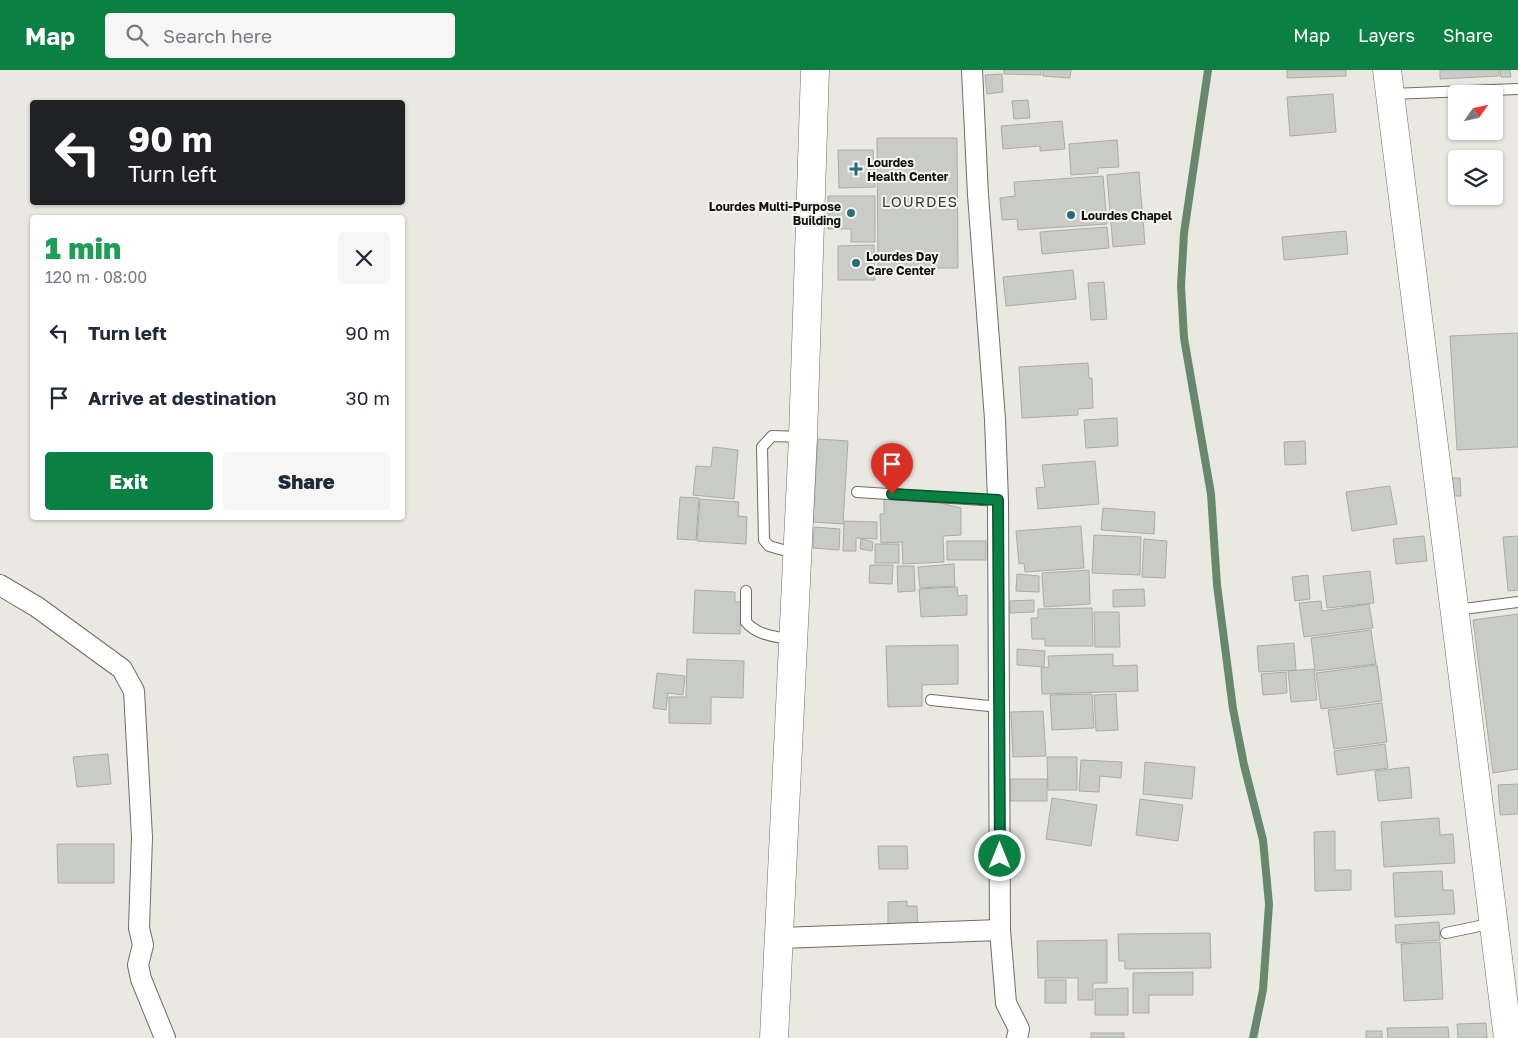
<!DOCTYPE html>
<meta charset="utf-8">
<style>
:root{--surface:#fff;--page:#f6f6f7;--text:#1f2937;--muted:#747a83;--accent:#0b8043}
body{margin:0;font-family:"Golos Text",sans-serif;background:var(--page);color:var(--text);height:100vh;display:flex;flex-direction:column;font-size:19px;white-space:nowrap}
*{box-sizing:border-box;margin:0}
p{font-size:16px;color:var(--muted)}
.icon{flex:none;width:28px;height:28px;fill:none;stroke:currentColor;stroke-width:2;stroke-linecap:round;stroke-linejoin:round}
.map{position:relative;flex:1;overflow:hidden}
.panel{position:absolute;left:30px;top:145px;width:375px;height:305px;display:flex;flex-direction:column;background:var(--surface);border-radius:5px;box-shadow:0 1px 4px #0004}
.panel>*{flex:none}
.top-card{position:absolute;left:30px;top:30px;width:375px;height:105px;border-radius:5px;box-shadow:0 1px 4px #0004;background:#202124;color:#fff;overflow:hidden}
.needle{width:32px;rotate:56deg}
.tools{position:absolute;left:1448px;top:15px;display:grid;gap:10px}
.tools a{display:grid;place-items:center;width:55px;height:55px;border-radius:5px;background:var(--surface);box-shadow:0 1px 4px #0004;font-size:25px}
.pin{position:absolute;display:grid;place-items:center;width:42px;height:42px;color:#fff;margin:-51px -21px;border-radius:50% 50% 50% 0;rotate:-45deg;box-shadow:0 0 5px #0007}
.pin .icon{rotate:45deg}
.me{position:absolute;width:55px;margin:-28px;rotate:0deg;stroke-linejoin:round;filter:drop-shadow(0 0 4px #0008)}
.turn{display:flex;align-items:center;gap:18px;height:105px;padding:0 15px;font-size:22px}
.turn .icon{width:65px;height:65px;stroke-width:2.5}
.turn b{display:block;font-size:35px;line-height:42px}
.round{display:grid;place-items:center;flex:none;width:52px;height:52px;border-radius:5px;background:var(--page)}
.head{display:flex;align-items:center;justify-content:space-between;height:85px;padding:0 15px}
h1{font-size:30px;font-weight:800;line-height:38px;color:#1e9e55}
.primary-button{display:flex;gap:10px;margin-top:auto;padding:10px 15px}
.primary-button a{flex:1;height:58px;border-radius:5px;background:var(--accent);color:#fff;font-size:20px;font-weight:800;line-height:58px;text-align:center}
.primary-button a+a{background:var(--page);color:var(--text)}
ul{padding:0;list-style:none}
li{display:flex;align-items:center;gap:15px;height:65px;padding:0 15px}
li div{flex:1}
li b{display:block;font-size:19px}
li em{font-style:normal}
header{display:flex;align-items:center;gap:30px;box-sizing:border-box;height:70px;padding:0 25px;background:var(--accent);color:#fff}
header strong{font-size:24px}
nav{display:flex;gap:28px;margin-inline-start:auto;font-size:18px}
.search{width:350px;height:45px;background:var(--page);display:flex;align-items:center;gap:12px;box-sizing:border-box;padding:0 18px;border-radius:5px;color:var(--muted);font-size:19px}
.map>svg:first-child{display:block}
</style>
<header>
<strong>Map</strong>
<div class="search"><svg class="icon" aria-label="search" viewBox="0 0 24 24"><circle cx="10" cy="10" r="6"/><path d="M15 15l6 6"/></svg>Search here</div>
<nav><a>Map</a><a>Layers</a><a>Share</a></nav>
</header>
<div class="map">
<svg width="1518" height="968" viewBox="0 0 1518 968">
<rect width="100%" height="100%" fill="#e9e8e1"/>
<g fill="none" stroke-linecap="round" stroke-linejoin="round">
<path stroke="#68886e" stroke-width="8" d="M1208,0l-24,163 -3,53 3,52 27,156 6,91 16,124 11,56 19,75 6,64 -6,86 -10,48"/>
</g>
<g fill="#c9ccc6" stroke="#a9aca5">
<path d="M1004,0h37v5l-37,-1z"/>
<path d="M1043,0h28l-1,8 -27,-2z"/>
<path d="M1287,0h59v6l-59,2z"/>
<path d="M1440,0h59v6l-59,3z"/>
<path d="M1500,0h10l1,7h-10z"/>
<path d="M1002,4l1,18 -16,2 -2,-19z"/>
<path d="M1333,24l3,38 -46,4 -3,-39z"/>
<path d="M1028,30l2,18 -16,1 -2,-18z"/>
<path d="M1062,51l3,28 -25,2v-5l-37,3 -2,-23z"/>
<path d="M877,68h80l1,130h-80z"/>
<path d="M1117,70l2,27 -21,1v5l-27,2 -2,-31z"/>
<path d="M838,80h35l2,37 -36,1z"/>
<path d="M1139,102l6,72 -32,3 -6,-72z"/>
<path d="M1103,106l4,48 -89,6 -1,-11 -15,1 -2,-22 15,-2 -1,-14z"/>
<path d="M828,126h47v46h-24v-13h-23z"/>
<path d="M1107,157l2,21 -67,6 -2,-22z"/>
<path d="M1346,161l2,23 -64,6 -2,-23z"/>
<path d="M874,175l1,35h-37v-34z"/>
<path d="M1073,200l3,29 -70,7 -3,-29z"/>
<path d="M1104,212l3,37 -16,1 -3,-37z"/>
<path d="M1518,263v114l-61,3 -7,-114z"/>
<path d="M1088,293l1,15h3l1,30 -15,1v6l-56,3 -3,-51z"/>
<path d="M1117,348l1,28 -32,2 -2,-28z"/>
<path d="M818,369l30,2 -5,83 -30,-2z"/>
<path d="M1305,371l1,23 -21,1 -1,-23z"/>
<path d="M713,377l25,3 -4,49 -41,-4 3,-29 15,1z"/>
<path d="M1095,391l4,43 -61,5 -2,-21 9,-1 -3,-22z"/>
<path d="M1451,408h9l1,18h-9z"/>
<path d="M1390,416l7,38 -45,7 -6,-39z"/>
<path d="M680,427l19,1 -3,42 -19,-1z"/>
<path d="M916,427l45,11v27l-18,1 1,26 -41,2 -1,-22 -21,1 -1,-29h4v-15z"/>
<path d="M700,429l39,3 -1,14 9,1 -1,27 -49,-3z"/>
<path d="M1103,438l52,4 -1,22 -53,-4z"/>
<path d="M844,451l33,1v17l-21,-1v13h-13z"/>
<path d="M1081,456l3,42 -59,4 -1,-9 -5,1 -3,-33z"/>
<path d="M814,457l26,2 -1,21 -26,-2z"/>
<path d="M1094,465l47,2 -1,38 -48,-2z"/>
<path d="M1424,466l3,25 -31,3 -3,-25z"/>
<path d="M1518,466v54l-10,1 -5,-54z"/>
<path d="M861,469l12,3 -1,9 -12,-2z"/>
<path d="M1144,469l23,2 -2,37 -23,-1z"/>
<rect x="947" y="471" width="39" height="19"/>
<rect x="875" y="474" width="24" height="19"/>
<path d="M954,494l1,22 -35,2 -2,-21z"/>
<path d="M870,495h23l-1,19 -23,-1z"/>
<path d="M897,496h17l1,25 -17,1z"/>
<path d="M1089,500l1,34 -46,3 -2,-34z"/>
<path d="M1370,501l4,32 -47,5 -4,-32z"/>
<path d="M1017,504l22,2v16l-23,-1z"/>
<path d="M1308,505l2,24 -15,2 -3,-24z"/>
<path d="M957,517l1,9 9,-1v20l-46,2 -2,-28z"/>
<path d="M1144,519l1,17 -32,1v-17z"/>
<path d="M695,520l40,2v10h6l-1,32 -47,-1z"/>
<path d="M1034,530v12l-24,1v-12z"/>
<path d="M1321,531l1,10 47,-7 4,24 -69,9 -5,-34z"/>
<path d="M1092,538l1,38h-48v-7h-13l-1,-21h7v-9z"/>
<path d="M1094,542h25l1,35h-25z"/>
<path d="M1518,544v155l-25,4 -20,-153z"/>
<path d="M1371,560l5,34 -61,7 -4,-33z"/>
<path d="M1294,573l2,27 -37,2 -2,-26z"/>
<path d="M958,575v39l-36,1v21l-34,1 -2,-61z"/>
<path d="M1017,579l28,2 -1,16 -27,-2z"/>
<path d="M1113,584v12l24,-1 1,26 -96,3 -1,-26 8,-1 -1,-11z"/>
<path d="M687,589l57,2 -1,37 -32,-1v27l-42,-1v-26h17z"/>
<path d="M1377,595l5,36 -61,8 -5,-36z"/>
<path d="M1314,599l3,31 -26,2 -3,-31z"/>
<path d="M1286,602l1,21 -24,2 -2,-21z"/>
<path d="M657,603l28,3 -2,19 -15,-2 -2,17 -13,-2z"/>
<path d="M1092,624l2,34 -42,2 -2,-35z"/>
<path d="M1116,624l2,36 -22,1 -2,-36z"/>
<path d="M1382,633l5,39 -53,7 -6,-39z"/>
<path d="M1043,641l3,45 -33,1 -2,-45z"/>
<path d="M1385,674l3,24 -51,7 -3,-24z"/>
<path d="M108,684l3,30 -34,3 -4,-30z"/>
<path d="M1047,687h30v33h-29z"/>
<path d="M1081,690l41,2 -1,16 -21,-2 -1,16 -20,-1z"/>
<path d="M1145,692l50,5 -3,32 -49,-5z"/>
<path d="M1409,697l3,31 -34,3 -3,-30z"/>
<rect x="1010" y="709" width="37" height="22"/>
<path d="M1518,714v30l-18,1 -2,-30z"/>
<path d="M1052,728l45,7 -6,41 -45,-7z"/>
<path d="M1140,729l43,6 -5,36 -42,-6z"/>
<path d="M1439,748l1,17 13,-1 2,29 -71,4 -3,-45z"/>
<path d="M1335,761v39h16v20l-36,1 -1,-59z"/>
<path d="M57,774h57v39h-56z"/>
<path d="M878,776h29l1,23h-29z"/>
<path d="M1442,801l1,19h10l2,24 -60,3 -2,-44z"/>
<path d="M907,831v5h10l1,21h-30v-25z"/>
<path d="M1439,852l1,18 -44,3 -1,-18z"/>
<path d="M1210,863l1,35 -86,1v-8h-6l-1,-27z"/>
<path d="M1107,870v43h-14v17h-15v-22h-40l-1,-37z"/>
<path d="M1440,872l3,57 -39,2 -3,-57z"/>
<path d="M1193,902v23h-44v18h-16v-40z"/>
<rect x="1045" y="910" width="21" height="23"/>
<path d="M1128,918v27h-33v-26z"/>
<path d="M1486,953l1,15h-29l-1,-14z"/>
<path d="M1448,957l1,11h-61l-1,-10z"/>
<rect x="1366" y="961" width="16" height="7"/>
<rect x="1091" y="963" width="33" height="5"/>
</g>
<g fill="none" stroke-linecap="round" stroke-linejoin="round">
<g stroke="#6f6e68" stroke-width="12">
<g id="lane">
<path d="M1391,24l127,-5"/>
<path d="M857,422l141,9"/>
<path d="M797,484l-28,-8 -5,-6 -2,-93 10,-11 30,1"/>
<path d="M746,521v31c12,14 29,14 46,18"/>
<path d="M1456,540l62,-8"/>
<path d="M931,630l68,7"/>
<path d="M1446,863l48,-10"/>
</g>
</g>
<g stroke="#6f6e68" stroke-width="22">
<g id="street">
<path d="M972,0l6,125 17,224 3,82 2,429 6,73 13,26 -2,9"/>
<path d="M0,515l37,22 85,62 12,22 8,146 -3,91 4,17 -5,20 3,14 24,59"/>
<path d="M780,868l220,-8"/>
</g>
</g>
<g stroke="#6f6e68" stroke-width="29">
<g id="secondary">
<path d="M1387,0l121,968"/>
<path d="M774,968l29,-601 12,-367"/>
</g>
</g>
<use href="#lane" stroke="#fff" stroke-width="10"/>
<use href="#street" stroke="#fff" stroke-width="20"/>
<use href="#secondary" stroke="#fff" stroke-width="28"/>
</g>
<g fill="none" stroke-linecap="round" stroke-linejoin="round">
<g stroke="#07532c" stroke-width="12">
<path id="route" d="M892,424l106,6 2,356"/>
</g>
<use href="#route" stroke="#0b8043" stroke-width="9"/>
</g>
<g fill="#2c6a80" stroke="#f6f5ee" stroke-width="2">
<path d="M853.5 91.5h5v5h5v5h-5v5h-5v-5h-5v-5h5z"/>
<circle cx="851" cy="143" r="5"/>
<circle cx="1071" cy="145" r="5"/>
<circle cx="856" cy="193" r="5"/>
</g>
<g text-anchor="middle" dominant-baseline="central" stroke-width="4" stroke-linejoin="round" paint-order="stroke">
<g font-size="12" font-weight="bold" fill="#11110f" stroke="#f6f5ee" text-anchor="start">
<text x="867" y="92">Lourdes<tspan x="867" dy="14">Health Center</tspan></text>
<text x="841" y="136" text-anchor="end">Lourdes Multi-Purpose<tspan x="841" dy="14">Building</tspan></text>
<text x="1081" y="145">Lourdes Chapel</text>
<text x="866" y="186">Lourdes Day<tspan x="866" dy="14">Care Center</tspan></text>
</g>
<g font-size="15" letter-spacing="1" fill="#3a3934" stroke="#f6f5ee">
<text x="920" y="131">LOURDES</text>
</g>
</g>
</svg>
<div class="tools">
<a><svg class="needle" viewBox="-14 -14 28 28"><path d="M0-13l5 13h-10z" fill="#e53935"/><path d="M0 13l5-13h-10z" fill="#747a83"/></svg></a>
<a><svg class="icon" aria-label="layers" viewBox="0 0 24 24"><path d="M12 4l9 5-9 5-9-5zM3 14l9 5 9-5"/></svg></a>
</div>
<div class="pin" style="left:892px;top:424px;background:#d93025"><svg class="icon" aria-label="arrive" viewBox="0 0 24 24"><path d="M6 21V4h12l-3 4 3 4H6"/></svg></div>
<svg class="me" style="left:1000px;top:786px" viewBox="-20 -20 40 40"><circle r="17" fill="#0b8043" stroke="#fff" stroke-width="3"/><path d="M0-11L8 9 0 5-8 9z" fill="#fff"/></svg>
<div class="top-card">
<div class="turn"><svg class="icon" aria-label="left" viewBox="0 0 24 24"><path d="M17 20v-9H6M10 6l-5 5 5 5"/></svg><div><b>90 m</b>Turn left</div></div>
</div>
<section class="panel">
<div class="head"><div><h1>1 min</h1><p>120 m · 08:00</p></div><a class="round"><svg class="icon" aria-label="close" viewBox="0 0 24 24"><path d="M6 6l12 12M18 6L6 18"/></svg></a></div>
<ul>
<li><svg class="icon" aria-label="left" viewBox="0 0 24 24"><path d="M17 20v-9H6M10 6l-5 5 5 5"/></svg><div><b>Turn left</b></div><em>90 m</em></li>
<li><svg class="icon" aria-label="arrive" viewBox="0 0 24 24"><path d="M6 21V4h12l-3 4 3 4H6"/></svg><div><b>Arrive at destination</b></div><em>30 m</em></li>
</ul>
<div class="primary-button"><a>Exit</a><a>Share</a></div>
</section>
</div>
